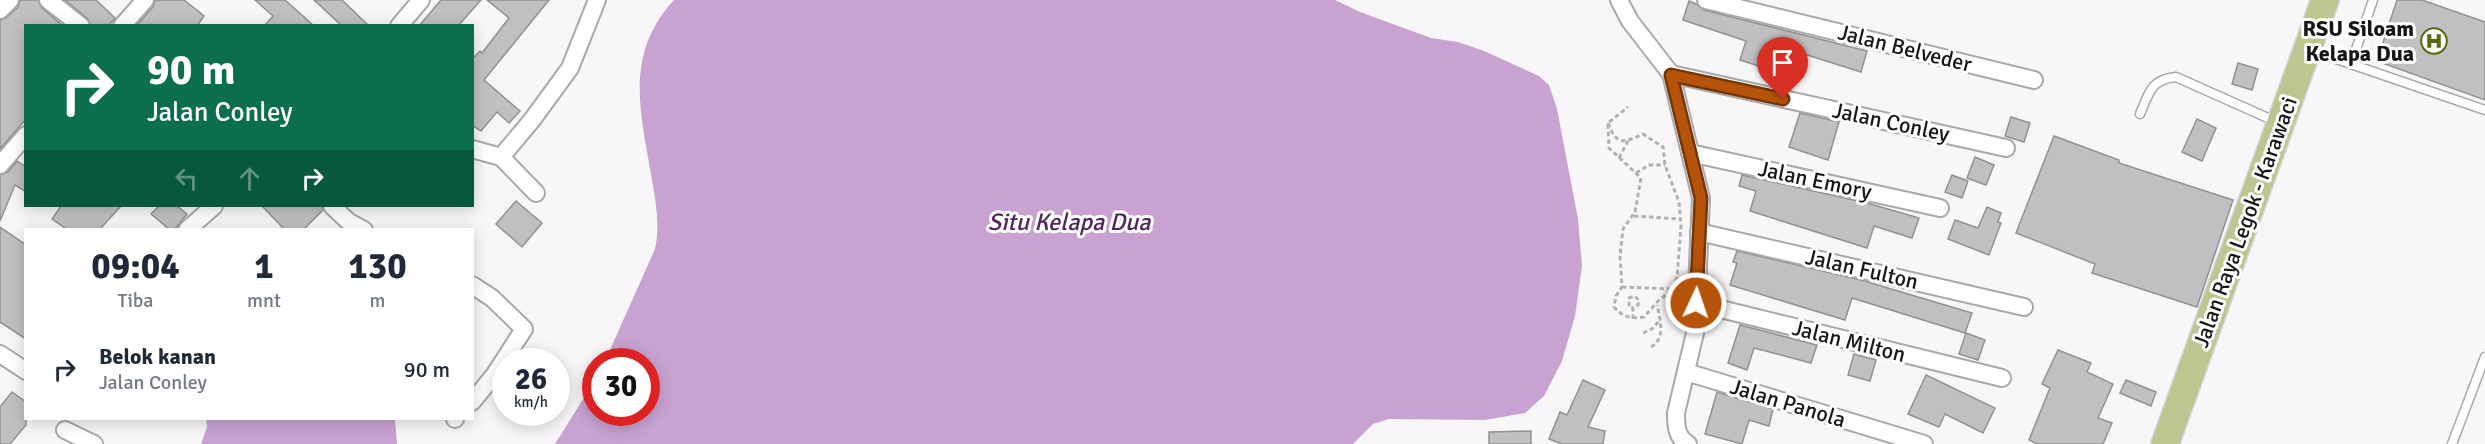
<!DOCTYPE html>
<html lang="id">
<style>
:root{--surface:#fff;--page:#f6f6f7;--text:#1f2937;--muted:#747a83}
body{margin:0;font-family:Signika,sans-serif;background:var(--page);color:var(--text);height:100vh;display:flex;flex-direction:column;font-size:22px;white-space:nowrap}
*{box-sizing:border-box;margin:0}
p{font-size:20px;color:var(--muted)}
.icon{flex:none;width:33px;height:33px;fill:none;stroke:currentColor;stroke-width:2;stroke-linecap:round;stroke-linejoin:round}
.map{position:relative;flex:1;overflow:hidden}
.side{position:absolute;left:24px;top:228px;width:450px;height:192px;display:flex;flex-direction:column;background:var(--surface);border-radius:0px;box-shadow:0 3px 15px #0003}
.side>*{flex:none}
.guide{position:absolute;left:24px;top:24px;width:450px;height:183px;border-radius:0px;box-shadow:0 3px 15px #0003;background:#0b6e4f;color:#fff;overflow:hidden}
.speed{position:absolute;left:492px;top:348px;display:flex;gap:12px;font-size:30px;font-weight:700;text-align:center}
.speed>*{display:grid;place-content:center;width:78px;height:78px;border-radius:50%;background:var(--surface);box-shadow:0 3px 15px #0003;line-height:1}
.speed small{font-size:15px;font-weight:400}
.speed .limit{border:9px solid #d22;background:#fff;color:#111}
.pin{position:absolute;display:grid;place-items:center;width:51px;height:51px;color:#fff;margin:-62px -26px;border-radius:50% 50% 50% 0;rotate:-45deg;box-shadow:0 0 6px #0007}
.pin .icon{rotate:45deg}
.me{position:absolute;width:66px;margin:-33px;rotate:3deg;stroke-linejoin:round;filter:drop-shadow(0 0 4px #0008)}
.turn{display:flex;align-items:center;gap:21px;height:126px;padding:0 24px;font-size:27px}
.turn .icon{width:78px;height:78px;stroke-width:2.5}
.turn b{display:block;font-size:42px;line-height:51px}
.lanes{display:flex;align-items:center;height:57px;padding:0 24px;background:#0003;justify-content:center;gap:30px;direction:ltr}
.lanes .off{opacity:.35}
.eta{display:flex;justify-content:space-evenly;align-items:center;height:102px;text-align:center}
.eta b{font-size:36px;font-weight:700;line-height:42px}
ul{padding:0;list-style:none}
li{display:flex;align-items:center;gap:18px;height:78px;padding:0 24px}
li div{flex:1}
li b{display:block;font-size:22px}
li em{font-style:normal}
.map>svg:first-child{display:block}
</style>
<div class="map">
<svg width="2485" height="444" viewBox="0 0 2485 444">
<rect width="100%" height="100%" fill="#f9f6fa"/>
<g fill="#c8a3d2">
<path d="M674,0h661l25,12 71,26 27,4 26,9 55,25 10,9 8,24 21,110 4,47 -7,50 -13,45 -18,35 -19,17 -40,7 -96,-1 -16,5 -20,20h-798l40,-64 1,32h50v-50l-41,-1 50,-112c5,-23 1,-46 -3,-69 -11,-66 -29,-125 22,-180z"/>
<path d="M395,419l2,25h-196l6,-17 -1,-8z"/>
</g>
<g fill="#c2bfc3" stroke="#949194" stroke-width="1.5">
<path d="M20,0h18l4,8 21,18h-37v93l-26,30v-129l7,-3 11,-10z"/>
<path d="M65,0h31l19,18 -7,8h-17l-4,-8z"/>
<path d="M155,0h29l20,16 -7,10h-61l17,-19z"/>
<path d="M255,0h30l29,26h-50l9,-10z"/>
<path d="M314,0h28l27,26h-27z"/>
<path d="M441,0h40l-23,26h-39z"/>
<path d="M487,0h62l-65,80 36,31 -11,12 -12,-11 -16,19 -9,-6v-66l8,-8 2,2 27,-35z"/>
<path d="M2397,0h25l63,22v78l-108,-39z"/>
<path d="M1689,1l7,3 8,6 163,41 -6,21 -57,-18 -8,24 -56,-18 6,-19 -63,-21z"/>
<path d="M2238,63l20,6 -6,21 -20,-6z"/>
<path d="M1800,113l39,9 -11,38 -39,-13z"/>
<path d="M2011,117l19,6 -6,19 -19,-6z"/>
<path d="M2197,119l19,9 -14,33 -20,-9z"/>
<path d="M2054,136l65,24v3l114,37 -36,107 -105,-34 3,-9 -79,-31z"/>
<path d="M1975,157l19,8 -8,20 -19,-7z"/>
<path d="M17,161l9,6v25l-11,-7 -15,36v-46l8,-3z"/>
<path d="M1742,175l125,28 52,15 -7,20 -38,-12 -7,22 -117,-37 6,-20 -17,-5z"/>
<path d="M1952,175l16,6 -6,17 -17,-6z"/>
<path d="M516,201l26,22 -20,24 -26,-23z"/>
<path d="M61,206h60l-22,24h-31l-16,-11z"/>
<path d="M159,206h18l10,8 -13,16h-4l-19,-16z"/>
<path d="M262,206h60l1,4 -20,20h-18z"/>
<path d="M1987,207l14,6 -3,9 3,1 -12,32 -41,-16 7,-19 23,8z"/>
<path d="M0,227l26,18v94l-26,-17z"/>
<path d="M1737,251l124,29 111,33 -7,20 -113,-35 -7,22 -115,-35 7,-22 -4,-1z"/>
<path d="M1740,325l77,20 -6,18 -57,-15 -7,22 -19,-7z"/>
<path d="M1966,333l19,7 -7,20 -19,-6z"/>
<path d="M2058,350l33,13 -4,9 26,12 -15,34 14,5 -9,21h-66l-8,-4 21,-52 -8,-4z"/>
<path d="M1854,354l22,6 -6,21 -22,-6z"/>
<path d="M1926,375l69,33 -12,25 -38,-19 -6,13 -31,-13z"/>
<path d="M1583,380l22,10 -17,37 17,4 -2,13h-41l-13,-5 11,-27 7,3z"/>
<path d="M2126,380l30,12 -5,14 -31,-13z"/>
<path d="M12,392l14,10v23l-16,19h-10v-37z"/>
<path d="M1717,392l56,17 -4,17 -20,-6 -7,24 -37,-10z"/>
<path d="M1531,431v13h-42v-12z"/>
</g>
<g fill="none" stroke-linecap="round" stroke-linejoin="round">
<g stroke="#aba8ac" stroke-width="11">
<g id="service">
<path d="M2310,50l175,60"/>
<path d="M2351,64l22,-64"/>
<path d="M2140,114c9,-21 11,-35 36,-37l92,41 10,-3"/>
<path d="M2452,444l33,-87"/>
</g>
</g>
<g stroke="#aba8ac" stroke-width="20">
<g id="minor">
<path d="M48,0l33,26"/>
<path d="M1619,0l11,21 41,53 30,124 -6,135 -19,80c0,12 0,24 12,31"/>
<path d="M1706,0l328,80"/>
<path d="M0,10l10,-10"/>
<path d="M122,26l23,-26"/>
<path d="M399,26l22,-26"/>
<path d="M1671,74l335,74"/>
<path d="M472,149l29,8 35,36"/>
<path d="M1690,153l250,55"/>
<path d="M501,157l31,-37 38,-52 27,-68"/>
<path d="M0,165l26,-30"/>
<path d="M332,206l17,16 15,8"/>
<path d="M187,230l27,-24"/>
<path d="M1699,232l325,75"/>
<path d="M472,285l20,13 32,31 -29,45 -23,28"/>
<path d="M1696,303l306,75"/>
<path d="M0,354l26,17"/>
<path d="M1686,372l238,72"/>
<path d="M455,419v-1"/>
<path d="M65,430l29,14"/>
</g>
</g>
<g stroke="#d5d5d5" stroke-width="30">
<path id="primary" d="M2165,444l160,-444"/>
</g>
<g stroke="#b3b1b4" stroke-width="3" stroke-dasharray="4.5 3" stroke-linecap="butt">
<path d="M1608,123c9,23 15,20 35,11l20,13 2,18 14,37 2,24 -4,52 -4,11 -14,11 -15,17c-12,2 -22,0 -30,-10l2,-11 6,-9 -2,-31 3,-27 12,-17 6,-34 -32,-30 -1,-25 20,-16"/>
<path d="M1619,158l9,-17"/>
<path d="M1636,173l13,-8h16"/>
<path d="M1634,216l46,3"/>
<path d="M1622,287l51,2 8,-6"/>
<path d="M1633,319v-11l5,-3 1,-5 -5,-4 -5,2v9l4,1"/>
<path d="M1643,333l9,-4 8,-9"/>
<path d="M1651,347c15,-8 9,-28 6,-42"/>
</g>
<use href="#service" stroke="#fff" stroke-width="8"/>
<use href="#minor" stroke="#fff" stroke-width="16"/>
<use href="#primary" stroke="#bbc691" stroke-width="27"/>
</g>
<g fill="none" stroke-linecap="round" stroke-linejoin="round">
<g stroke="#753606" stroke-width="15">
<path id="route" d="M1696,303l5,-105 -30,-123 112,24"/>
</g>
<use href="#route" stroke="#b45309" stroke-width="10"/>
</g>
<defs>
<g id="hospital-ring" transform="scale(1.35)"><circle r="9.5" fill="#fff" stroke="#59670e" stroke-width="1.5"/><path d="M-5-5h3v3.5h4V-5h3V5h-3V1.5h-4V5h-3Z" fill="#59670e"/></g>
</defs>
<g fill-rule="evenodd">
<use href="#hospital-ring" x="2434" y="41"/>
</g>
<g text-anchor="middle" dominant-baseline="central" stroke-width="6" stroke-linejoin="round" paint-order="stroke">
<g font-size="22" font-weight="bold" fill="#171617" stroke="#fff" text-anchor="end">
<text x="2414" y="28">RSU Siloam<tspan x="2414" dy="25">Kelapa Dua</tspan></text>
</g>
<g font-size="22" fill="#171617" stroke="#fff">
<text transform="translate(1905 48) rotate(14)">Jalan Belveder</text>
<text transform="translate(1891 122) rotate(12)">Jalan Conley</text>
<text transform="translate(1815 180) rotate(12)">Jalan Emory</text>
<text transform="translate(2245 222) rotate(-70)">Jalan Raya Legok - Karawaci</text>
<text transform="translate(1862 269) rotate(13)">Jalan Fulton</text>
<text transform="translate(1849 341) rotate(14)">Jalan Milton</text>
<text transform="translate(1788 403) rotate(17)">Jalan Panola</text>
</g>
<g font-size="24" font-style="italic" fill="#53255f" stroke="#fff">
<text x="1069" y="222">Situ Kelapa Dua</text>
</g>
</g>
</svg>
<div class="speed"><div>26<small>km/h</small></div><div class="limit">30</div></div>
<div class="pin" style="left:1783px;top:99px;background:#d93025"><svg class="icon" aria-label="arrive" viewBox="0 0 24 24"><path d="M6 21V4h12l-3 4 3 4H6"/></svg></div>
<svg class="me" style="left:1696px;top:303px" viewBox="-20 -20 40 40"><circle r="17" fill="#b45309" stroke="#fff" stroke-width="3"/><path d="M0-11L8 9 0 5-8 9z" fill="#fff"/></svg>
<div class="guide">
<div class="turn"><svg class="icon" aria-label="right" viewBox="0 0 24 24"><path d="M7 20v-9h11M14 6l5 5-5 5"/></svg><div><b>90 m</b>Jalan Conley</div></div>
<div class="lanes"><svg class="icon off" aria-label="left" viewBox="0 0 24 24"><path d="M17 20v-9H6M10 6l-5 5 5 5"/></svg><svg class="icon off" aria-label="ahead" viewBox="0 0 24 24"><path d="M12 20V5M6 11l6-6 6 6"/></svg><svg class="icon" aria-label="right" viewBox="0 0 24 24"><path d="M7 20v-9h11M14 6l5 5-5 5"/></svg></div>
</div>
<section class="side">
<div class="eta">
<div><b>09:04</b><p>Tiba</p></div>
<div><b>1</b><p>mnt</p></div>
<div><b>130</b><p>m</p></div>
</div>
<ul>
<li><svg class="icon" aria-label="right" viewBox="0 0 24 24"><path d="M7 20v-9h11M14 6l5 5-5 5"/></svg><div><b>Belok kanan</b><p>Jalan Conley</p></div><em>90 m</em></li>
</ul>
</section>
</div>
